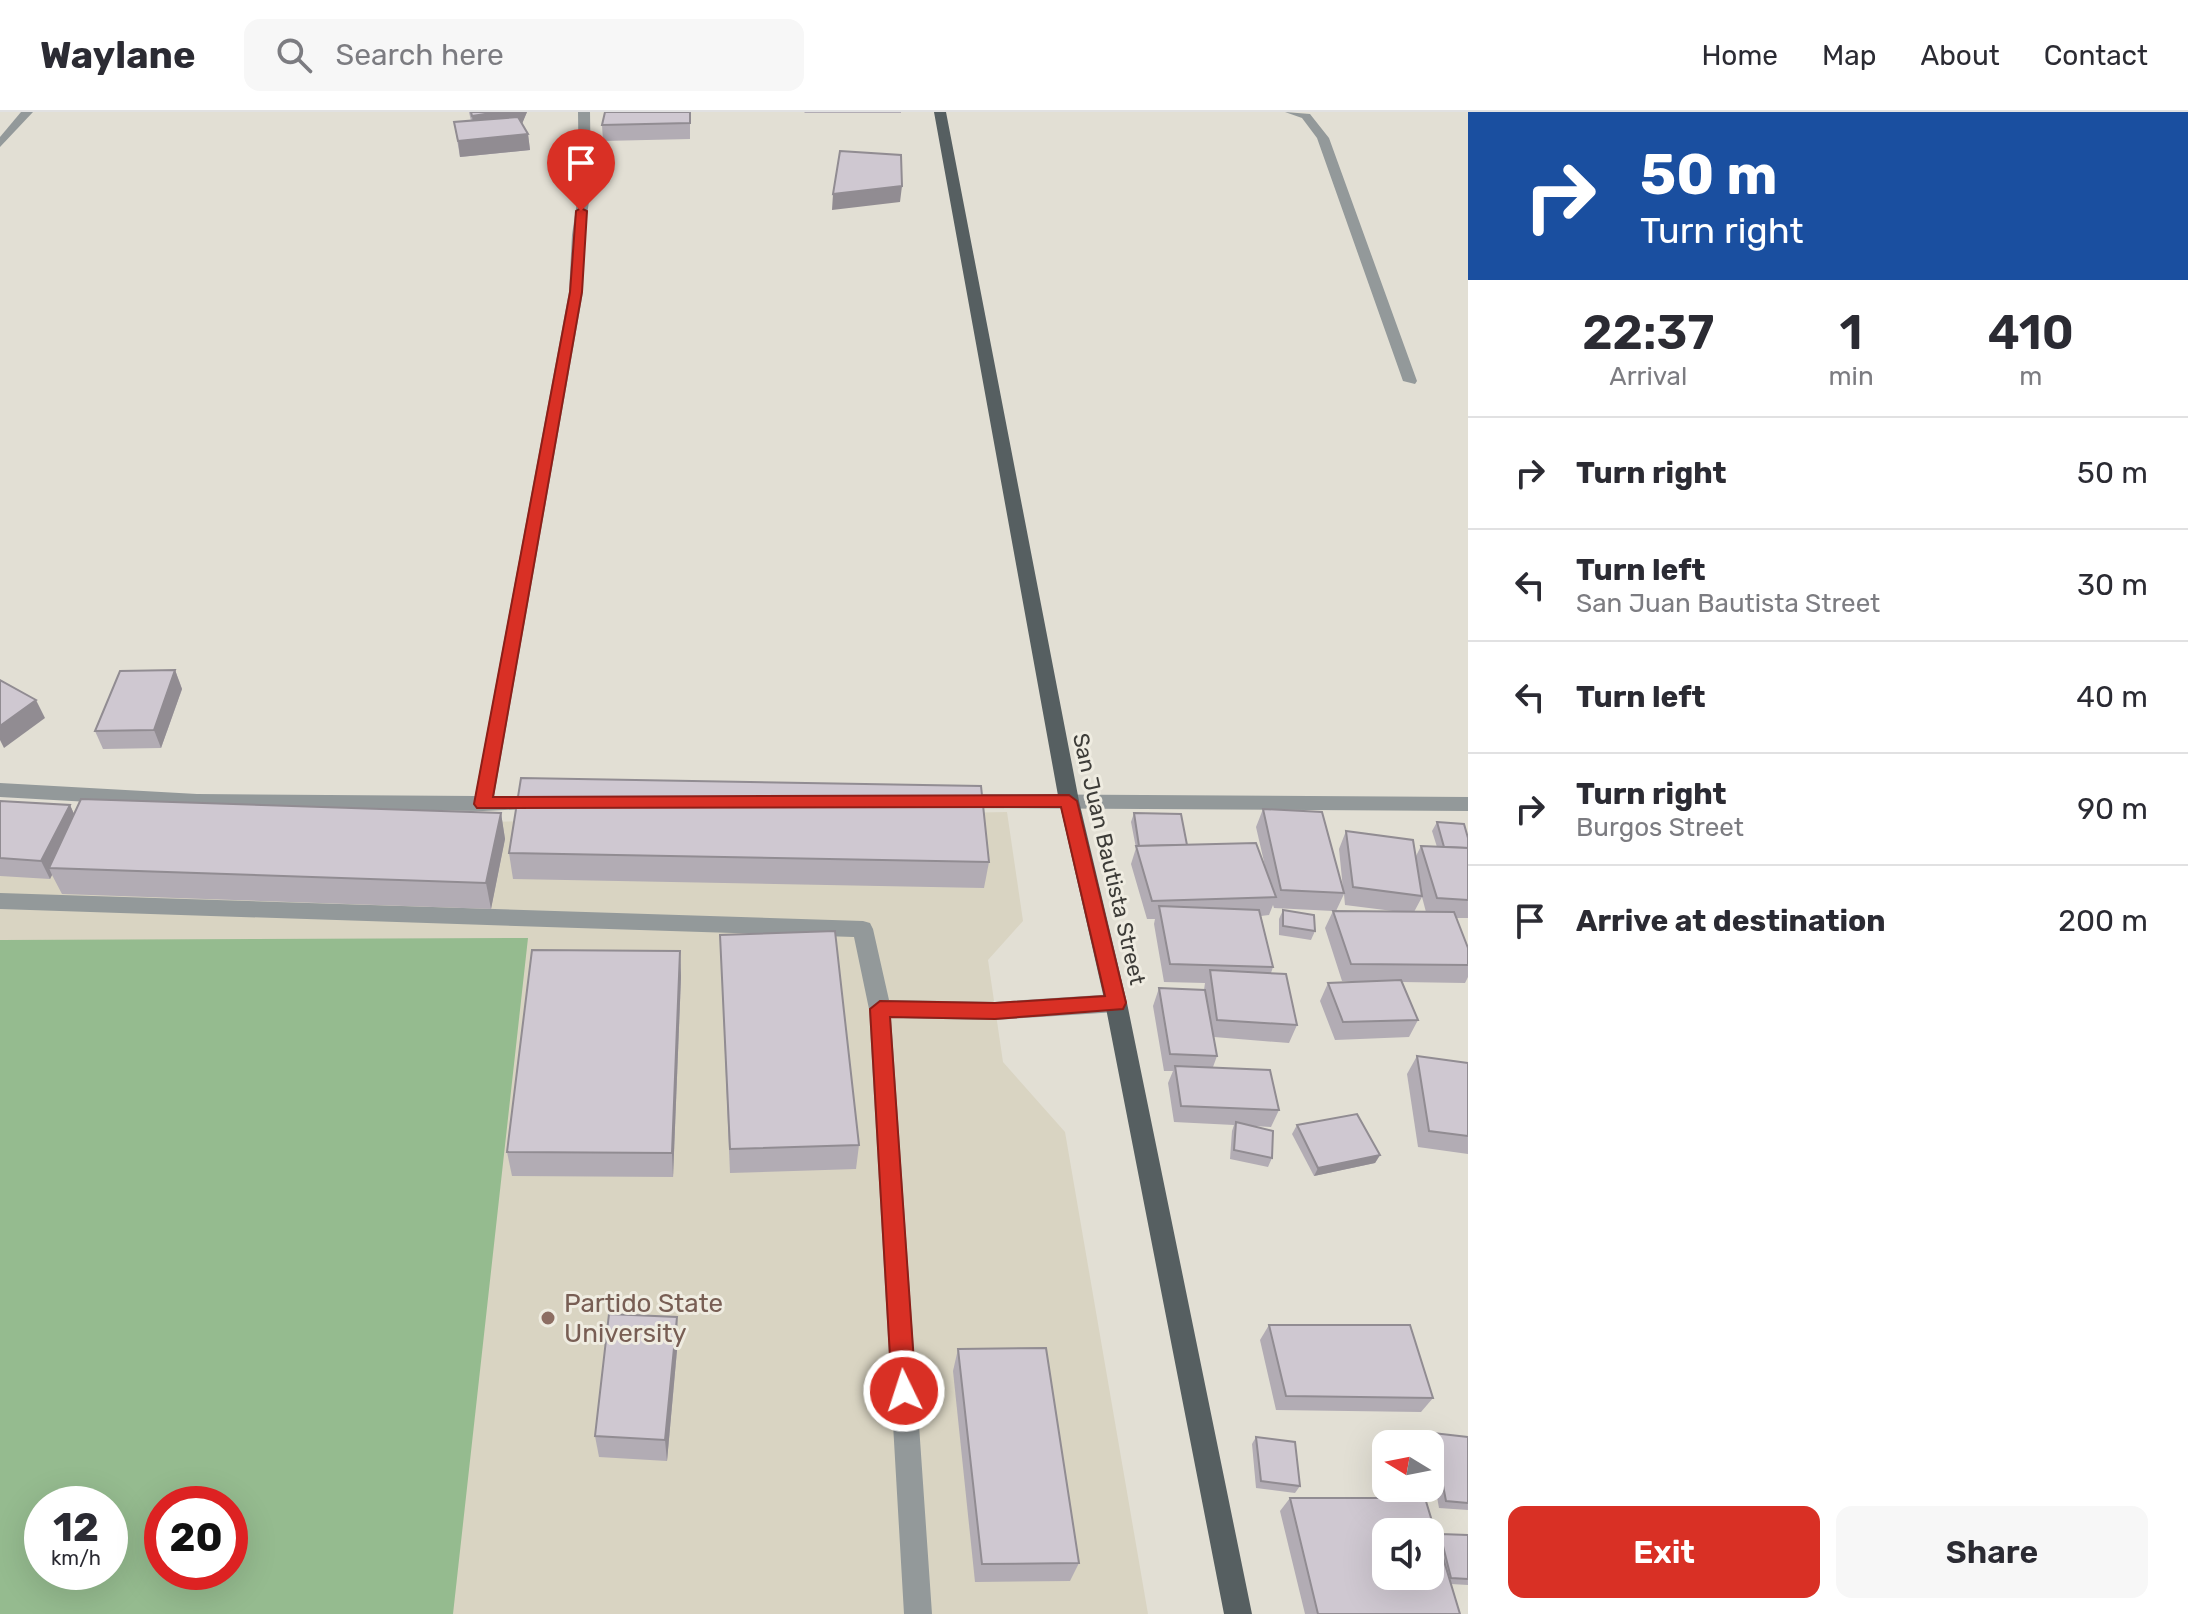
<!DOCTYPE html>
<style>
:root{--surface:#fff;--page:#f7f7f7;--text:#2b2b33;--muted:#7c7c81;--line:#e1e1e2;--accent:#d93025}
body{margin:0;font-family:Rubik,sans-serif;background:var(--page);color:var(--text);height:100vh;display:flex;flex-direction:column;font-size:30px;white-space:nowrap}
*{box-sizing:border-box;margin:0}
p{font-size:26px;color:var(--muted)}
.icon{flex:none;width:44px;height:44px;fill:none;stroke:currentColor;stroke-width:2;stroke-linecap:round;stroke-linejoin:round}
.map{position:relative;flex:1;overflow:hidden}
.drawer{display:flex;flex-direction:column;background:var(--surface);width:720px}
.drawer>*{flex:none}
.banner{background:#1a4fa0;color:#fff;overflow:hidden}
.needle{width:52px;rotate:280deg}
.buttons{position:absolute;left:1372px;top:1318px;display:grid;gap:16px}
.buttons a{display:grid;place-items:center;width:72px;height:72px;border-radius:16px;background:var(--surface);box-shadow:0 8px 32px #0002;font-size:40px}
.speed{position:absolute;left:24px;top:1374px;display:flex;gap:16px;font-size:40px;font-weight:700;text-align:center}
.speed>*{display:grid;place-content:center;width:104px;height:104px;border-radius:50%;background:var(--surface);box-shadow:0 8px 32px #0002;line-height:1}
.speed small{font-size:20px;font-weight:400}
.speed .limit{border:12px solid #d22;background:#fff;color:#111}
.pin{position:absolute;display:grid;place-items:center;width:68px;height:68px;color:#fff;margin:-82px -34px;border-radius:50% 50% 50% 0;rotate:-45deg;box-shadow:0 0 8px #0007}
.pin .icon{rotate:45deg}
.me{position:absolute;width:88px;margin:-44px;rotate:356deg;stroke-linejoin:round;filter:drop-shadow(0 0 6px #0008)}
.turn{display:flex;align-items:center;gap:28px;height:168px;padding:0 40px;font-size:36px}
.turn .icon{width:104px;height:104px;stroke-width:2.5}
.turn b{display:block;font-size:56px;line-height:68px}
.eta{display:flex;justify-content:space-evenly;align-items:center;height:136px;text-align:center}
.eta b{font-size:48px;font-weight:600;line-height:56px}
.button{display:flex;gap:16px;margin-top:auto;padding:16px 40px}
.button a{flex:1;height:92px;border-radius:16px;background:var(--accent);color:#fff;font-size:32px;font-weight:600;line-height:92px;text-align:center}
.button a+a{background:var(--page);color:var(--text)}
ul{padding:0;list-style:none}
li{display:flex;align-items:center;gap:24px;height:112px;padding:0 40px;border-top:2px solid var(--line)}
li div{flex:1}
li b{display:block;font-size:30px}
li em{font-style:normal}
header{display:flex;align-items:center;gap:48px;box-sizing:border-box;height:112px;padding:0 40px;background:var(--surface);border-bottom:2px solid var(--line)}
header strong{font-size:38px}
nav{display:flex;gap:44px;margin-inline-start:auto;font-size:28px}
.search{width:560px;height:72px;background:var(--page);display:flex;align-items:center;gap:20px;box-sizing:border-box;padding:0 28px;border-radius:16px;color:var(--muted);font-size:30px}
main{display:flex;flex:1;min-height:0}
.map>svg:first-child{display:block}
</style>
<header>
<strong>Waylane</strong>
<div class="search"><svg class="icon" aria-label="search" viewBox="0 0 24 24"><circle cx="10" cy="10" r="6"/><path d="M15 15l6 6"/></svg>Search here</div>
<nav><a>Home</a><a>Map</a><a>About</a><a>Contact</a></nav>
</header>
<main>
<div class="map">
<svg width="1468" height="1502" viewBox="0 0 1468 1502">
<rect width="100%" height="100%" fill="#e2dfd4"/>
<path fill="#d9d4c2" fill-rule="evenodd" d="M1007,700l16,109 -35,39 15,102 62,70 83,482h-1148v-801l485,9zM42,1392h68v68h-68zM162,1392h68v68h-68z"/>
<path fill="#95bb8f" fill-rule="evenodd" d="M528,826l-75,676h-453v-674zM42,1392h68v68h-68zM162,1392h68v68h-68z"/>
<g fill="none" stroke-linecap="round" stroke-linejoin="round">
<g fill="#93999a" fill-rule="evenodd">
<path d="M21,0h12l-33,35v-10z"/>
<path d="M578,0h12l1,76 -7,47 -1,57 -89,504h50l10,7 -3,5 -68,3 -286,-3 -197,-11v-14l197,11 278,2 94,-504 3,-57 7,-47z"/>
<path d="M1285,0l25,2 19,24 88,243 -2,3 -12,-3 -86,-243 -15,-20z"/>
<path d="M956,682l512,3v14l-512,-3 -10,-7z"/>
<path d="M0,781l863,28 7,2 3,6 16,71 106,2 121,-8 8,3 3,6 -3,6 -8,3 -121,8 -104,-2 41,596h-28l-35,-605 -15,-72 -854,-28z"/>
</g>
<path fill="#565f61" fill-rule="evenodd" d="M934,0h12l133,689 48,202 125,611h-28l-119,-611 -46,-202z"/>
</g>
<g fill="#b2acb4" fill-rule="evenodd">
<path d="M469,0h58l-5,11 6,11 2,16 -70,7 -6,-35 17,-1z"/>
<path d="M690,0v27l-87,2 -1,-16z"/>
<path d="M804,0h97v1h-96z"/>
<path d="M175,558l7,19 -21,59 -58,1 -8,-18z"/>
<path d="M0,689l70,4 4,9 427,-1 4,26 -14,70 -429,-15 -10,-19 -2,4 -50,-3z"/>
<path d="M1263,697l80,80 -4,-40 7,-18 70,25 5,-10 16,1 -5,-16 5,-9 31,16v80h-12l12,30v29l-3,6 -63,-1 16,38 -9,17 -74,3 -15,-39 8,-18 40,-1 -26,-1 -17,-53 8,-17 -59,-3 -1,-3 -4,10 -8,1 12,51 -2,6 26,52 -8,18 -75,-6 3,19 -4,11 66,43 -8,17 -17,-1 18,32 -4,9 -38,-8 2,-28 2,-6 -60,-3 -6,-39 5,-12h-9l-11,-65 6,-18 45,2 1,-7 -41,-1 -10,-58 1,-5h-8l-16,-55 5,-16 -5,-26 3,-9 53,32 78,21 -9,-39zM1344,782l1,11 48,6h-57zM1422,785l4,15h-12z"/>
<path d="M509,741l480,9 -5,26 -471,-9z"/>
<path d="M1283,798l32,21 -4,9 -32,-5v-16z"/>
<path d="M720,823l139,210 -3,24 -126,4z"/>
<path d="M680,839l1,26 -8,200 -161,-1 -5,-24z"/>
<path d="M1417,944l51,7v91l-50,-7 -11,-73z"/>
<path d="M1297,1013l83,30 -5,8 -61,13 -22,-42z"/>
<path d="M1269,1213l164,73 -12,14 -145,-2 -16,-70z"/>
<path d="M678,1227l-11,122 -68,-4 -4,-21z"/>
<path d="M958,1237l121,214 -9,18 -95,1 -22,-211z"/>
<path d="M1433,1321l35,4v73l-29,-2 -9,-50v-14h-3v-4z"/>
<path d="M1256,1325l44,49 -5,7 -39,-5 -4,-44z"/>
<path d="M1290,1386l146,39 4,-3 28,1v50l-17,-1 9,30h-155l-25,-103z"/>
</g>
<g fill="#918c92">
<path d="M498,0h29l-5,12 -48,7 -2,-15z"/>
<path d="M528,22l2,16 -70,7 -2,-16z"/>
<path d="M902,74l-2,16 -68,8 1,-16z"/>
<path d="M175,558l7,19 -21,59 -7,-18z"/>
<path d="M36,588l9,18 -41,30 -4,-8v-14z"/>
<path d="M70,693l8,18 -29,45 3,7 -2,4 -9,-18z"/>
<path d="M501,701l4,26 -14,70 -5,-26z"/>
<path d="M680,839l1,26 -8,200 -1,-24z"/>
<path d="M1380,1043l-5,8 -61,13 4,-8z"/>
<path d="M677,1205l1,22 -11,122 -2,-21z"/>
</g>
<g fill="#cfc8d1" stroke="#918c92" stroke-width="2" fill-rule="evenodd">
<path d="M471,0h27l-26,4z"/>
<path d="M605,0h85v11l-88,2z"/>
<path d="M518,5l10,17 -70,7 -4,-19z"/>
<path d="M840,39l61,4 1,31 -69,8z"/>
<path d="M175,558l-21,60 -59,1 25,-60z"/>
<path d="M0,568l36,20 -36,26z"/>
<path d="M521,666l460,8 8,76 -480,-9z"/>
<path d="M81,687l420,14 -15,70 -437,-15z"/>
<path d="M0,689l70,4 -29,56 -41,-3z"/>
<path d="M1263,697l59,3 22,81 -63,-3z"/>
<path d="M1134,701l47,1 6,31 -48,1z"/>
<path d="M1437,710l27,2 4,14v10l-24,-1z"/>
<path d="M1346,719l67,9 9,56 -69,-9z"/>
<path d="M1256,731l20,54 -124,4 -16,-55z"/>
<path d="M1421,734l47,2v52l-31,-2z"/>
<path d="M1159,794l100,4 14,57 -103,-3z"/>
<path d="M1283,798l31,5 1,16 -32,-5z"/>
<path d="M1333,799l121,1 14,36v17l-117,-1z"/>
<path d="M835,819l24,214 -129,4 -10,-214z"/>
<path d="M532,838l148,1 -8,202 -165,-1z"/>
<path d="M1210,858l76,4 11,51 -80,-5z"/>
<path d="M1401,868l17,40 -75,2 -15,-39z"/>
<path d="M1159,876l46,2 12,66 -47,-2z"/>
<path d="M1417,944l51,7v73l-39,-5z"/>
<path d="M1175,954l95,4 9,40 -98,-4z"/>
<path d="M1357,1002l23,41 -62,13 -21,-43z"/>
<path d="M1236,1010l37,9 -1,27 -38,-8z"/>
<path d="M609,1202l68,3 -12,123 -70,-4z"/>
<path d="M1269,1213h141l23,73 -147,-2z"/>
<path d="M1046,1236l33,215 -97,1 -24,-215z"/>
<path d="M1433,1321l35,4v66l-22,-2z"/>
<path d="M1256,1325l39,5 5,44 -39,-5z"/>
<path d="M1290,1386h135l35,116h-142zM1386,1420h44v44h-44z"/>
<path d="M1440,1422l28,1v44l-17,-1z"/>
</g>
<path fill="#d93025" stroke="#8d1f18" stroke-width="2" d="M581,96l6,3 -5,81 -89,505 576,-2 8,6 49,202 -3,6 -128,10 -105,-2 26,374 -4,8 -8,4 -9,-4 -3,-8 -22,-382 10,-8 115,2 110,-7 -44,-189 -584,1 -3,-4 96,-512 6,-81z"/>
<circle fill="#8d6e63" stroke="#efece1" stroke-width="3" cx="548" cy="1206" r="8"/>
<g text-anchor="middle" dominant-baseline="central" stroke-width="6" stroke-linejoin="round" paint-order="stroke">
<g font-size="22" fill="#3d3c38" stroke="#efece1">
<text transform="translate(1109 747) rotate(77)">San Juan Bautista Street</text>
</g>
<g font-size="26" fill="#785e54" stroke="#efece1" text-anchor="start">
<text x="564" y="1191">Partido State<tspan x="564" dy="30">University</tspan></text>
</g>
</g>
</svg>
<div class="buttons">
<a><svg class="needle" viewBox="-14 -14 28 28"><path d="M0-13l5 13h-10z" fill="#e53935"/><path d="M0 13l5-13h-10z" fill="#7c7c81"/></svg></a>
<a><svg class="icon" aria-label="sound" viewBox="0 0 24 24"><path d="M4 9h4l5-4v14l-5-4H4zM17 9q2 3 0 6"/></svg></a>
</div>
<div class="speed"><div>12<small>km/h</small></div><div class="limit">20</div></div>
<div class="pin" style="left:581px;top:99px;background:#d93025"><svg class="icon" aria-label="arrive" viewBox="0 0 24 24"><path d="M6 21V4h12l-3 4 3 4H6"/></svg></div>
<svg class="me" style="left:904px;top:1279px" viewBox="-20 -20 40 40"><circle r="17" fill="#d93025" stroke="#fff" stroke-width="3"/><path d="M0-11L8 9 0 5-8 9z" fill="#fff"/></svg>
</div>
<section class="drawer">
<div class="banner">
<div class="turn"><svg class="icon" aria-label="right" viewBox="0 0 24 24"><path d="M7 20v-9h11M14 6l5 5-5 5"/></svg><div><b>50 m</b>Turn right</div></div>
</div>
<div class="eta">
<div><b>22:37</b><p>Arrival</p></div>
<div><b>1</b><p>min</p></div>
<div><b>410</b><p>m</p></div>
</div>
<ul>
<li><svg class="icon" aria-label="right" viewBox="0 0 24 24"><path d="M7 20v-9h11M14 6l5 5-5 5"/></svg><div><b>Turn right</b></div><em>50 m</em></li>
<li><svg class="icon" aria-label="left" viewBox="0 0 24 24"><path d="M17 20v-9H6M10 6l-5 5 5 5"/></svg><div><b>Turn left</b><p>San Juan Bautista Street</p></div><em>30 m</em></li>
<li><svg class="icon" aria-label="left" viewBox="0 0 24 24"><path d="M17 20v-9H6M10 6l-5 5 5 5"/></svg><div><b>Turn left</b></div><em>40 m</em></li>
<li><svg class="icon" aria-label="right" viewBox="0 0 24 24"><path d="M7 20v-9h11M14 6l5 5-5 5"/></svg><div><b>Turn right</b><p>Burgos Street</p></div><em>90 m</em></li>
<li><svg class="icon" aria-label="arrive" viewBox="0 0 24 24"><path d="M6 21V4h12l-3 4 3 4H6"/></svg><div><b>Arrive at destination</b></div><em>200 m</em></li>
</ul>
<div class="button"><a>Exit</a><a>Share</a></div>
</section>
</main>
